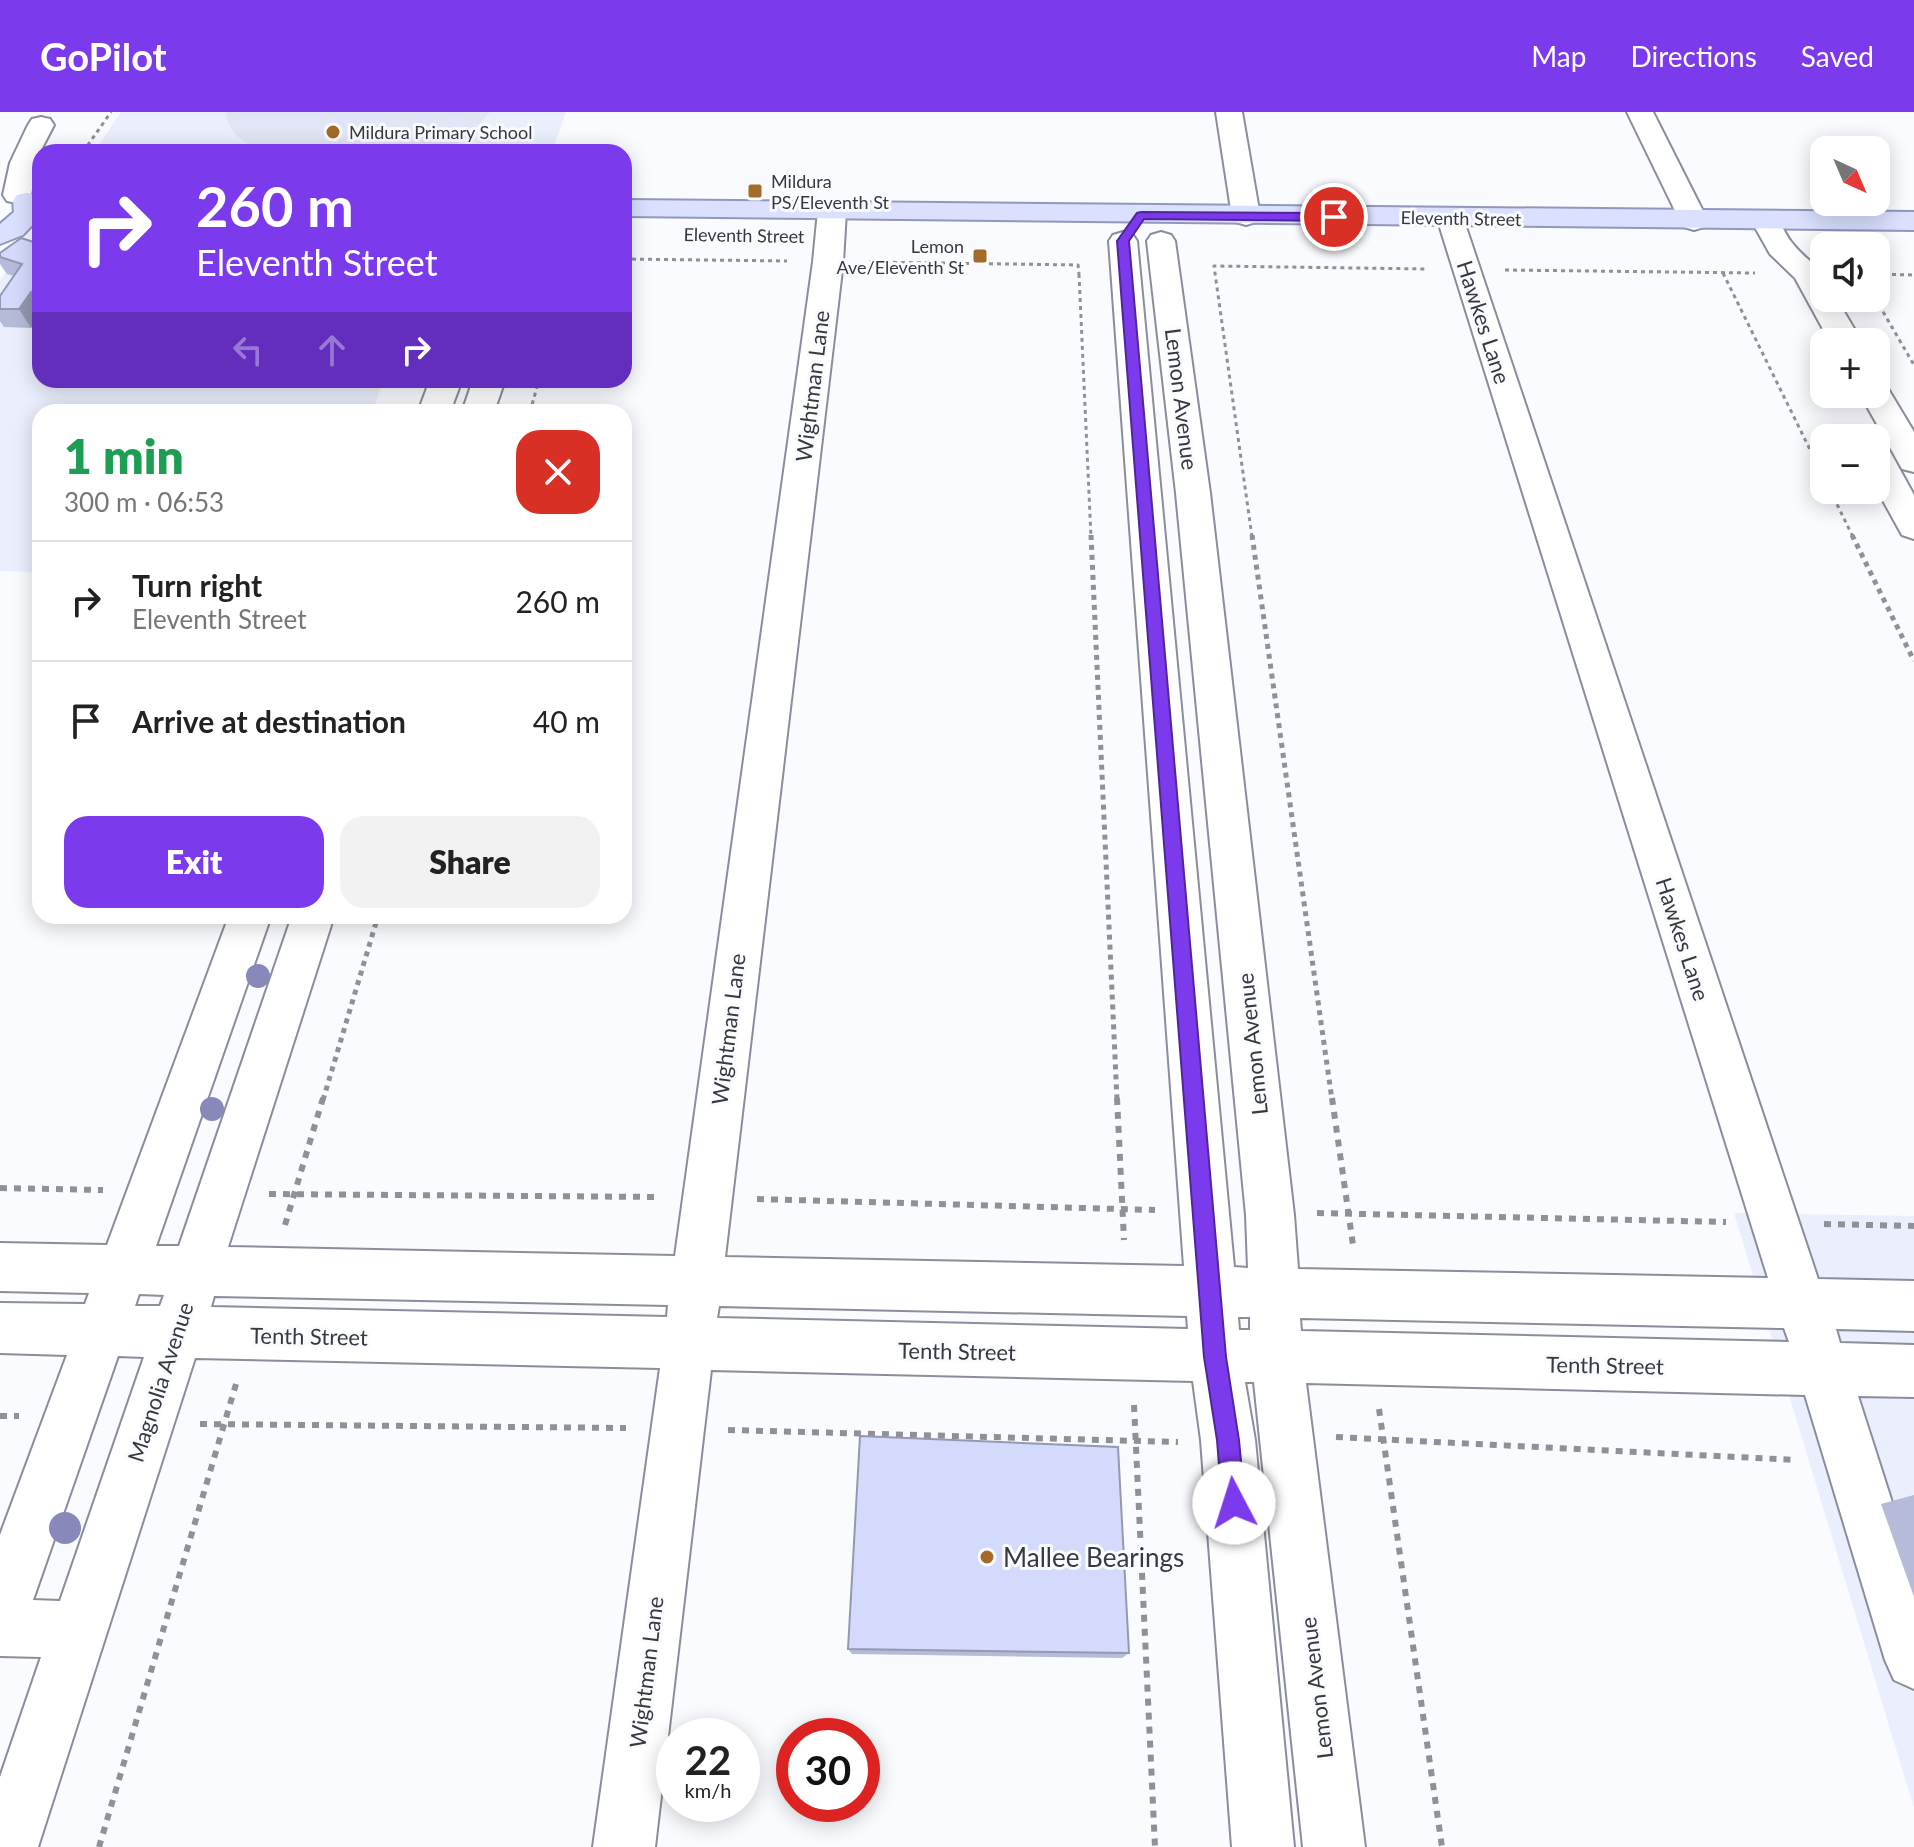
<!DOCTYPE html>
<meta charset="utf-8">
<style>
:root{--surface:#fff;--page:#f2f2f2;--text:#222;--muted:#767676;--line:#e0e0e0;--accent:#7c3aed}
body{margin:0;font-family:Lato,sans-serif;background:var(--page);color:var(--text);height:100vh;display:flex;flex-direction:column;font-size:30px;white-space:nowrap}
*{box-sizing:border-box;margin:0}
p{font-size:26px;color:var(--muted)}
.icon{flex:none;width:44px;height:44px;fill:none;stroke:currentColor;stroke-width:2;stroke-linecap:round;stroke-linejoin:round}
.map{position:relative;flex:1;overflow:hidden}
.panel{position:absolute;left:32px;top:292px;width:600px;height:520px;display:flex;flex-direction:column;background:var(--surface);border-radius:24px;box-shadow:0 4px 20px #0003}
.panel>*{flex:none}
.top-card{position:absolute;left:32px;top:32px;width:600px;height:244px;border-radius:24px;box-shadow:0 4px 20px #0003;background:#7c3aed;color:#fff;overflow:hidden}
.needle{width:52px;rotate:136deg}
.tools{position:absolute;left:1810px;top:24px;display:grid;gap:16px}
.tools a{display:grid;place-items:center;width:80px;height:80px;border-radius:16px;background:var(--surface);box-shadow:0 4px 20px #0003;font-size:40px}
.speed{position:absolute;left:656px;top:1606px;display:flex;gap:16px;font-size:40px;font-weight:700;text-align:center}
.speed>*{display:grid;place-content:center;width:104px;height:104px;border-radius:50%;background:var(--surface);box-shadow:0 4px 20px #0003;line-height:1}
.speed small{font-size:20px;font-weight:400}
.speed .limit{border:12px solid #d22;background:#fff;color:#111}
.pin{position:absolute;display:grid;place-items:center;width:68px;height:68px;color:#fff;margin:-34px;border:4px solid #fff;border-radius:50%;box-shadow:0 2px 8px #0007}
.me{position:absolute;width:88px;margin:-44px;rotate:355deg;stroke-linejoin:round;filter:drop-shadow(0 0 6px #0008)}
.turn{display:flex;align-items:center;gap:28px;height:168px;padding:0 32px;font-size:36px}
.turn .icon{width:104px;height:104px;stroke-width:2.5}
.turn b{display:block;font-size:56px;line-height:68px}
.lanes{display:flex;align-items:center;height:76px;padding:0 32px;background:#0003;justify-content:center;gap:40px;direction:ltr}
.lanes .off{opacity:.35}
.round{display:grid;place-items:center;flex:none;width:84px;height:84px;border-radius:24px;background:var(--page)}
.overview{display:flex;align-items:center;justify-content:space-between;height:136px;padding:0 32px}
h1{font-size:48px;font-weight:800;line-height:60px;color:#1e9e55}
.primary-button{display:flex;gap:16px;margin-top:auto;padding:16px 32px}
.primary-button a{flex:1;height:92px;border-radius:24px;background:var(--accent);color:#fff;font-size:32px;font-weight:800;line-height:92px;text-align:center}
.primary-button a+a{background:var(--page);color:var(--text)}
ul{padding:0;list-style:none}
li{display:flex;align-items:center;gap:24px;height:120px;padding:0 32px;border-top:2px solid var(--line)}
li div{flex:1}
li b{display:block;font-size:30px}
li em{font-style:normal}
header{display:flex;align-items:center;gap:48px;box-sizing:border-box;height:112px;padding:0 40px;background:var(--accent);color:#fff}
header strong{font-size:38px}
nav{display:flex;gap:44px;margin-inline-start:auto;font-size:28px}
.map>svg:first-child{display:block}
</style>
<header>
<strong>GoPilot</strong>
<nav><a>Map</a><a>Directions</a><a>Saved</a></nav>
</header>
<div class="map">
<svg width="1914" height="1735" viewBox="0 0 1914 1735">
<rect width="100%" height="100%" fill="#fafbfe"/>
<g fill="#ebeefc">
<path d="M121,0h445l-14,40h-458z"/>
<path d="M17,143l23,1v124h344l-10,26 -231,-1 -4,7h-99v160l-40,-1v-291z"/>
<path d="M1734,1101l180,3v592z"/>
</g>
<path fill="#e1e5f5" d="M226,0h264l-25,27 -25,13h-178c-18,-9 -34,-19 -36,-40z"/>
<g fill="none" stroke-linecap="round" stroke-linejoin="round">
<g stroke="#8a8d9b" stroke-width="4">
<g id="minor">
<path d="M1216,0h26l18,104 -4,6 -10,3 -10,-3 -4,-6z"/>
<path d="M1627,0h26l55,109 -4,6 -10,3 -10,-3 -4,-6z"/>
<path d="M41,5l9,2 4,6 -14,27 -9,43 -4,6 -10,2 -10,-2 -4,-6 7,-32 18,-38 4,-6z"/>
<path d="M832,90l10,3 4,6 -3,51 -118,995 459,9 -75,-1025 4,-6 10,-3 10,3 4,6 97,1026 14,1 -2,-53 -70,-722 -29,-252 4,-6 10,-3 10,3 4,6 35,252 84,722 4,54 470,9 -331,-1060 4,-6 10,-3 10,3 357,1067 96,2v50l-78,-2 4,14 74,2v52l-56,-1 56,175v118l-20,-9 -9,-20 -80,-265 -499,-12 59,464h-62l-49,-465h-9l10,58 39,407h-62l-31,-407 -8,-59 -482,-11 -56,477h-62l67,-479 -465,-10 -157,489h-38v-70l41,-120 -41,-1v-121l67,-180 -67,-2v-50l85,1 4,-11 -89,-2v-48l107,2 122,-329h42l-115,330h23l113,-330h42l-106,331 447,9 138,-994 5,-51 4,-6zM139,1182l25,1 -4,11h-25zM214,1184l454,9 -1,12 -456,-10zM719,1194l468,10 1,13 -471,-11zM1238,1205h12v13h-11zM1300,1206l484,10 5,14 -488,-11zM118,1244l26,1 -84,244 -27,-1z"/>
<path d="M1766,101l10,3c6,9 10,20 17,28 20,25 31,17 31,54h12l26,44h-32l-35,-64 -25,-24 -18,-32 4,-6z"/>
<path d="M430,268h32l-12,32h-32z"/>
<path d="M473,268h32l-11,32h-32z"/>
<path d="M1876,272l11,3 27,45v40l-12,-3 -42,-75h16z"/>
<path d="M1876,333l12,3 26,47v44l-12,-4 -26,-47z"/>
</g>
</g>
<g stroke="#9198bb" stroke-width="4">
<g id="major">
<path d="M27,81l10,2 3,4v18l-17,18 -23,9v-20l14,-12 -1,-11 4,-6z"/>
<path d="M624,88l1290,12v18l-1290,-14z"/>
</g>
</g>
<g stroke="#909196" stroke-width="3" stroke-dasharray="4 4" stroke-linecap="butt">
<path d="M83,40l28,-40"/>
<path d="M624,147l163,2"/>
<path d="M869,150l209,3 1,9"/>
<path d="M1505,158l250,3"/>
<path d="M1723,161l101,205"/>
<path d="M1079,162l12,263"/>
<path d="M1876,162l38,1"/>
<path d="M1875,186l39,67"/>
<path d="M530,300l9,-32"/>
<path d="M1830,378l23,47"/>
<path d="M1252,425l-38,-271 213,3"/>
</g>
<g stroke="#909196" stroke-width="5" stroke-dasharray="5 5" stroke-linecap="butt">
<path d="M1091,423l26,565"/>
<path d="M1252,423l80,565"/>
<path d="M1852,423l62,126"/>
<path d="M323,988l55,-184"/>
</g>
<g stroke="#909196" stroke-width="6" stroke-dasharray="7 7" stroke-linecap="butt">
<path d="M1117,986l7,142"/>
<path d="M1332,986l21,147"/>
<path d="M0,1076l103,2"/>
<path d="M269,1082l390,3"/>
<path d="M757,1087l398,11"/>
<path d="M1317,1101l409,9"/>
<path d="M1824,1112l90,2"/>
<path d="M285,1113l38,-127"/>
<path d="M1134,1293l21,442"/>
<path d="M1379,1297l63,438"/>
<path d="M0,1304h19"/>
<path d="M200,1312l426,4"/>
<path d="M728,1318l450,12"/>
<path d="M1336,1325l461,23"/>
<path d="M99,1735l137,-463"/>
</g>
<use href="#minor" fill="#fff" fill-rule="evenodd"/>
<use href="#major" fill="#dae0fe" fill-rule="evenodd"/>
</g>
<g fill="#88b">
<circle cx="258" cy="864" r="12"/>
<circle cx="212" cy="997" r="12"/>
<circle cx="65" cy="1416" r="16"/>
</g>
<g fill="#b5bbd9">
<path d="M40,132v71l-9,13 -27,-1 -4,-6v-25l14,-20 -7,-2 -7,-10v-11z"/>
<path d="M1914,1383v102l-33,-93z"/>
<path d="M848,1537l281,4 -7,5 -270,-4z"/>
</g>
<path fill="#9499b0" d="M31,180l9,14v9l-9,13 -12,-19z"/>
<g fill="#d3dafc" stroke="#9499b0" stroke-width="2">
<path d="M21,126l19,6v48h-9l-12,17h-19v-13l22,-32 -22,-7v-4z"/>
<path d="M860,1324l258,11 11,206 -281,-4z"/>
</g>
<path fill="#7c3aed" stroke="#51269a" stroke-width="2" d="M1141,100l193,1 6,4 -6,4 -190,-2 -15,22 97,1116 13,83 6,63 -3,8 -8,3 -8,-3 -4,-8 -5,-63 -13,-83 -87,-1116 20,-28z"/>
<g fill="#a36a28" stroke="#fafbfe" stroke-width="3">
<circle cx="333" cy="20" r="8"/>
<rect x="747" y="71" width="16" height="16" rx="4"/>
<rect x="972" y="136" width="16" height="16" rx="4"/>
<circle cx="987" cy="1445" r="8"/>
</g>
<g text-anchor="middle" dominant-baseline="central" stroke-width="6" stroke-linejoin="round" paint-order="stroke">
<g font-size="18" fill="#37393f" stroke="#fafbfe" text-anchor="start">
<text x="349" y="20">Mildura Primary School</text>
<text x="771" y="69">Mildura<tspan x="771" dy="21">PS/Eleventh St</tspan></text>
<text x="964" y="134" text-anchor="end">Lemon<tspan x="964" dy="21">Ave/Eleventh St</tspan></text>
</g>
<g font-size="18" fill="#37393f" stroke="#fafbfe">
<text transform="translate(1461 106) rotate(1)">Eleventh Street</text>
<text transform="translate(744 123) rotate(1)">Eleventh Street</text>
</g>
<g font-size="22" fill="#37393f" stroke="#fafbfe">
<text transform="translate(1484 210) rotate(72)">Hawkes Lane</text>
<text transform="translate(812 274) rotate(-83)">Wightman Lane</text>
<text transform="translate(1182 287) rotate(83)">Lemon Avenue</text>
<text transform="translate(1683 827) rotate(72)">Hawkes Lane</text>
<text transform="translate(728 917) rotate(-83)">Wightman Lane</text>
<text transform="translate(1252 932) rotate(-96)">Lemon Avenue</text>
<text transform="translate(309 1224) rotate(1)">Tenth Street</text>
<text transform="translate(957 1239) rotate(1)">Tenth Street</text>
<text transform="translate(1605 1253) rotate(1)">Tenth Street</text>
<text transform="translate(160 1270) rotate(-72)">Magnolia Avenue</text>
<text transform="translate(646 1560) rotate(-83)">Wightman Lane</text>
<text transform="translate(1316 1576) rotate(-97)">Lemon Avenue</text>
</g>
<g font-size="26" fill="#37393f" stroke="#fafbfe" text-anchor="start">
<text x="1003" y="1445">Mallee Bearings</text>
</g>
</g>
</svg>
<div class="tools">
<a><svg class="needle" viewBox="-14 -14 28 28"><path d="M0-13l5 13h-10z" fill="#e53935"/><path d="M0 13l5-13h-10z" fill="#767676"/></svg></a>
<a><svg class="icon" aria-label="sound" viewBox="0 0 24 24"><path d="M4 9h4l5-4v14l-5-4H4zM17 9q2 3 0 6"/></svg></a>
<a>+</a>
<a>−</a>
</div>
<div class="speed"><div>22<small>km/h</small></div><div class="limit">30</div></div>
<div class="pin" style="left:1334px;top:105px;background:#d93025"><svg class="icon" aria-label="arrive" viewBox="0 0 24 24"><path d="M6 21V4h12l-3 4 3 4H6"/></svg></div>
<svg class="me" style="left:1234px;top:1391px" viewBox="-20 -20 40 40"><circle r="19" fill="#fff"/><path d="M0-13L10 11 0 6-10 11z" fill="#7c3aed"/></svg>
<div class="top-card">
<div class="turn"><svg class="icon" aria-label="right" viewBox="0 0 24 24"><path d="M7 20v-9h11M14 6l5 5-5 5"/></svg><div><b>260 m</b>Eleventh Street</div></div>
<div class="lanes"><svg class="icon off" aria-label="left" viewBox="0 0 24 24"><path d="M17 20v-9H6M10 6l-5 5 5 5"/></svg><svg class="icon off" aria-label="ahead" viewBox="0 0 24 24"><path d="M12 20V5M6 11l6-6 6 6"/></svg><svg class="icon" aria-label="right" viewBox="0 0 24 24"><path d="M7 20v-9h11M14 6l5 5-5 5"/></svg></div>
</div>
<section class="panel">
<div class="overview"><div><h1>1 min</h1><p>300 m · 06:53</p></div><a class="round" style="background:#d93025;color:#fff"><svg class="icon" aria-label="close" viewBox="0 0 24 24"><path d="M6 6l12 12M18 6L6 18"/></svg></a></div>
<ul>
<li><svg class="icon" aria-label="right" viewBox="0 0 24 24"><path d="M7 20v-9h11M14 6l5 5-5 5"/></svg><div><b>Turn right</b><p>Eleventh Street</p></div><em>260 m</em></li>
<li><svg class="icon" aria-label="arrive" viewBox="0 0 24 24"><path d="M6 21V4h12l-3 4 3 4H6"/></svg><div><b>Arrive at destination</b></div><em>40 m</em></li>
</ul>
<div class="primary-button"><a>Exit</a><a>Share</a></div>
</section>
</div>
